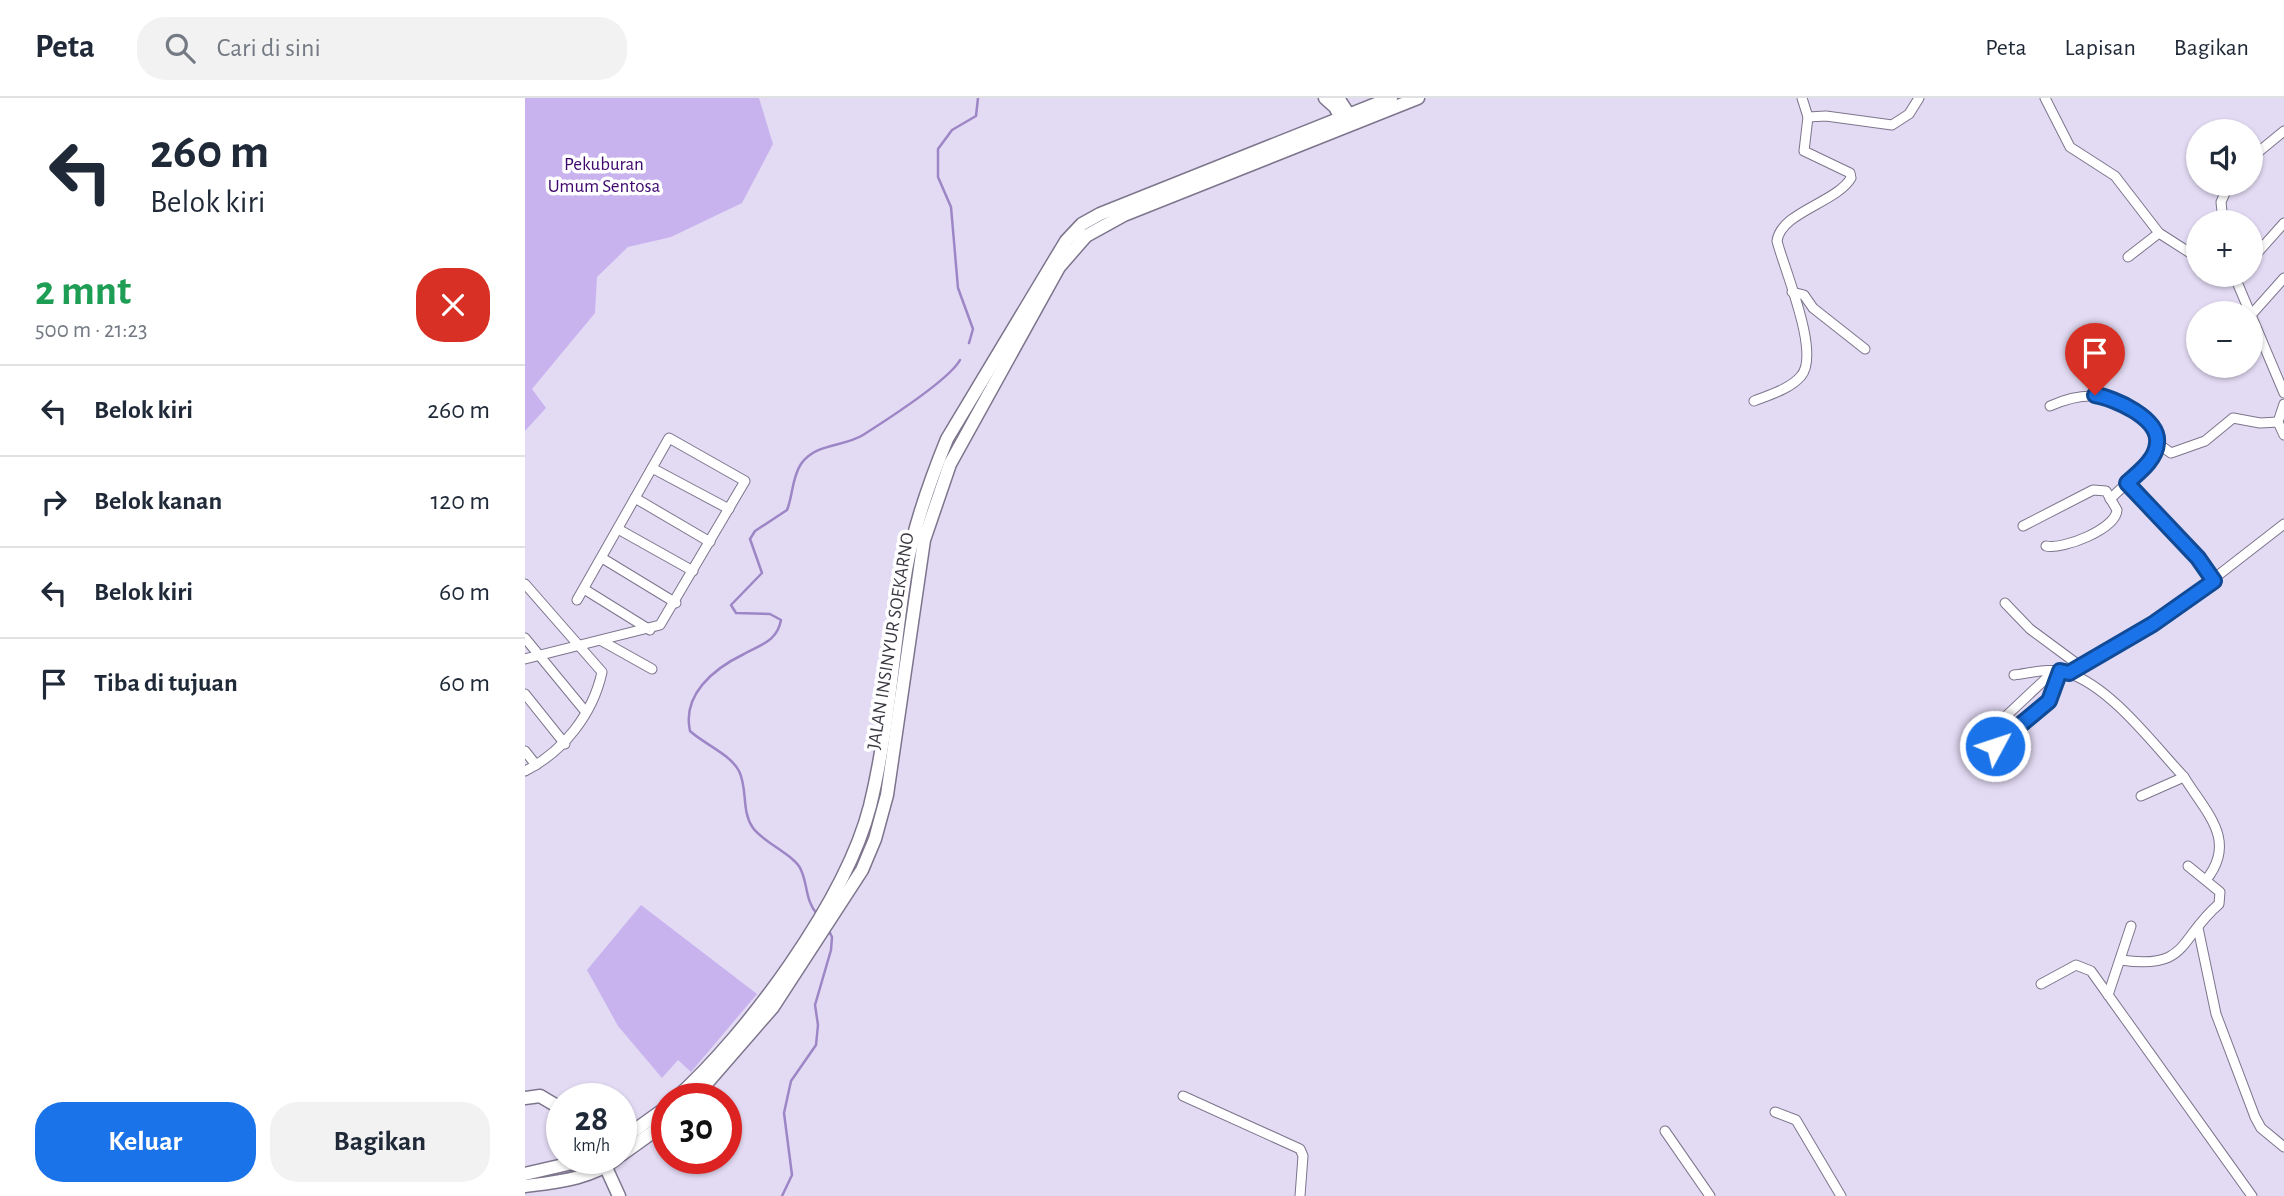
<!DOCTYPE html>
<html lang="id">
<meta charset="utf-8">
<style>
:root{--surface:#fff;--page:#f2f2f3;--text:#1f2937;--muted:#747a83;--line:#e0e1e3;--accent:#1a73e8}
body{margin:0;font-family:"Alegreya Sans",sans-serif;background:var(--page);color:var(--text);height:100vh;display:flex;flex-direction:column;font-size:26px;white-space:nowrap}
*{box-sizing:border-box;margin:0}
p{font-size:23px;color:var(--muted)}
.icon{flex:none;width:38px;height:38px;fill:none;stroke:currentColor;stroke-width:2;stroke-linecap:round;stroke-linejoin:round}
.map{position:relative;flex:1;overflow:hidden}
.panel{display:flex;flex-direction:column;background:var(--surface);width:525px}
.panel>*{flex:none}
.top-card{background:#fff;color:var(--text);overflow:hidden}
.fabs{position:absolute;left:1661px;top:21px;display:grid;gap:14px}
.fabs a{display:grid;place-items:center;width:77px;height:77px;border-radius:50%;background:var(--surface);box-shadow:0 2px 5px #0004;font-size:35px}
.speed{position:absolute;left:21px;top:985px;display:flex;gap:14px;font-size:35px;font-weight:700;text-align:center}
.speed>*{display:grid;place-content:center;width:91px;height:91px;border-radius:50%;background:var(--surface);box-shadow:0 2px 5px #0004;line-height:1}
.speed small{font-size:18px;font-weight:400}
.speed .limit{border:10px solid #d22;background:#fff;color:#111}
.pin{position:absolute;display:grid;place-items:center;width:60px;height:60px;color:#fff;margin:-72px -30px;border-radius:50% 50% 50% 0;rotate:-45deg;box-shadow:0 0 7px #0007}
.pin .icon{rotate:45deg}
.me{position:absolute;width:77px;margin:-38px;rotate:50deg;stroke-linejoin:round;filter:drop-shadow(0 0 5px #0008)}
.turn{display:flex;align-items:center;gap:24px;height:147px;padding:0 35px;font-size:32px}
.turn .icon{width:91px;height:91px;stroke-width:2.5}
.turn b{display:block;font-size:49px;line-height:60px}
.round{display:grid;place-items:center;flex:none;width:74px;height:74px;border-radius:28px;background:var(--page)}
.overview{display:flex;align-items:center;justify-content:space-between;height:119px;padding:0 35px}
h1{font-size:42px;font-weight:600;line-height:52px;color:#1e9e55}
.cta{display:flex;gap:14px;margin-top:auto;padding:14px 35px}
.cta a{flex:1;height:80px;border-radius:28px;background:var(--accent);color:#fff;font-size:28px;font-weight:600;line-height:80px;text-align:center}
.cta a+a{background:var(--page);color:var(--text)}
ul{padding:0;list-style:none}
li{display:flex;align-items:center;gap:21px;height:91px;padding:0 35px;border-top:2px solid var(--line)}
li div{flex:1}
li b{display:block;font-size:26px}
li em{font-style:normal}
header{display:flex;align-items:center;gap:42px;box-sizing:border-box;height:98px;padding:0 35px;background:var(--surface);border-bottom:2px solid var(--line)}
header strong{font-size:33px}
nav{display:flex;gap:38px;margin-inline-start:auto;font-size:24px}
.search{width:490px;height:63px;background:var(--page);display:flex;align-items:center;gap:18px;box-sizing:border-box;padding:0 24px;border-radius:28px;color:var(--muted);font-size:26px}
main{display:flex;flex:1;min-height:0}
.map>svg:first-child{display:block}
</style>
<header>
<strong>Peta</strong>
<div class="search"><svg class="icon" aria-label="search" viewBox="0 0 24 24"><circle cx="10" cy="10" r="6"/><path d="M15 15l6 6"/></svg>Cari di sini</div>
<nav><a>Peta</a><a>Lapisan</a><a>Bagikan</a></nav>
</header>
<main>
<section class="panel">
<div class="top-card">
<div class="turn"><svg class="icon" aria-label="left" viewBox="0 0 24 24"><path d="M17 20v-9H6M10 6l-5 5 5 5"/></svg><div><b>260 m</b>Belok kiri</div></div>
</div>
<div class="overview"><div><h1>2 mnt</h1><p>500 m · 21:23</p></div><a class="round" style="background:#d93025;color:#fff"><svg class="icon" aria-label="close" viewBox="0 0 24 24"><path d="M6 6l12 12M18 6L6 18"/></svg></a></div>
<ul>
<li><svg class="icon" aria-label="left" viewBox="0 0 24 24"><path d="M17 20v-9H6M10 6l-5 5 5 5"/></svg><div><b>Belok kiri</b></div><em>260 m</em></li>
<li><svg class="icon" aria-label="right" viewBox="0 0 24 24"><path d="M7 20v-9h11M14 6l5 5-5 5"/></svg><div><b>Belok kanan</b></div><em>120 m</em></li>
<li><svg class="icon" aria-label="left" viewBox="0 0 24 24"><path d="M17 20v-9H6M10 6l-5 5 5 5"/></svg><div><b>Belok kiri</b></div><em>60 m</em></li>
<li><svg class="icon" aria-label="arrive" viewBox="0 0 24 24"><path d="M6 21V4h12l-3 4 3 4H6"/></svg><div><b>Tiba di tujuan</b></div><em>60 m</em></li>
</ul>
<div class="cta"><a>Keluar</a><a>Bagikan</a></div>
</section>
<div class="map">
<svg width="1759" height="1098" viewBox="0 0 1759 1098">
<rect width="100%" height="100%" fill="#e3dbf4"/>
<g fill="#c8b3ef">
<path d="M0,0h234l14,46 -31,59 -71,34 -43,10 -31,30 -2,36 -63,76 14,19 -21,23z"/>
<path d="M116,807l116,89 -66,78 -13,-12 -16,18 -44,-52 -31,-56z"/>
</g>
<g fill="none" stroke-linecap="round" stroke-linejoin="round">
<g stroke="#9d86c5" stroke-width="2.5">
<path d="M444,245l4,-14 -15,-41 -7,-81 -13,-30v-28l14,-19 24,-14 2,-18"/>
<path d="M292,816c-12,-14 -9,-29 -16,-44 -5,-14 -37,-27 -48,-42 -12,-17 -5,-39 -14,-57 -9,-17 -35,-27 -49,-40 -8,-36 23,-62 54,-77 18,-10 33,-13 37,-34l-11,-6 -34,-1 -5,-8 31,-32 -12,-34 5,-8 32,-21c6,-15 5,-33 14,-46 14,-21 43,-17 62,-29 22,-14 86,-55 97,-75"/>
<path d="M257,1098l10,-21 -8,-62 7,-32 25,-36 2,-20 -3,-20 16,-55 1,-13 -3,-6"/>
</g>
<g stroke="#7d758c" stroke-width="11">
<g id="street">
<path d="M1520,0l25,49 45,29 44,57 39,25"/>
<path d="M1283,19l18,-1 66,9 17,-11 10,-16"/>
<path d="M1726,60l33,-27"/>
<path d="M1698,124l-2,-20 8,-18"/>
<path d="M1603,159l31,-24"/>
<path d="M1726,162l33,-37"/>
<path d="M1709,177l50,118"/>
<path d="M1267,194l12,3 9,13 52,41"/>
<path d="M1726,217l33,-37"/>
<path d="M1229,303c15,-6 36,-12 47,-25 20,-22 -17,-107 -24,-135 4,-29 59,-38 74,-63l-1,-5 -46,-22 4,-34 -6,-19"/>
<path d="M1759,306l-6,18 6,13"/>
<path d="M1525,308c36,-16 66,-14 95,15 7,6 14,13 12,23 -2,16 -19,29 -30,39"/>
<path d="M1632,345l14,10 34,-12 28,-23 27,5 18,-1"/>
<path d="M127,370l77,41"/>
<path d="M110,400l75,44"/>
<path d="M1585,401l17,-16 71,75 16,23"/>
<path d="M1498,428l70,-36 13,1 11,19c-1,19 -54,40 -71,36"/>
<path d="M93,431l75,42"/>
<path d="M77,460l74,45"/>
<path d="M0,486l77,88c-9,42 -39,80 -77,99"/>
<path d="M59,491l66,41"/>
<path d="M1480,505l25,26 50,37"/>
<path d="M0,540l60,73"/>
<path d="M77,543l50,28"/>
<path d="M0,561l135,-34 85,-144 -76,-43 -92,162"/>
<path d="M1544,575l107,-65 108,-84"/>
<path d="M1489,577c17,-2 37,-8 54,-2 43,14 85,71 116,104"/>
<path d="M0,596l40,50"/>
<path d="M1479,620l50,-47"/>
<path d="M0,653l11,14"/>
<path d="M1454,662l70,-60 11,-29"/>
<path d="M1616,698l43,-19c22,36 54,63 22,103"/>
<path d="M1673,830l18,86 39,103 6,11 23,19"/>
<path d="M1596,862c68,10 57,-21 98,-56l1,-12 -32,-26"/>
<path d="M1516,886l35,-19 15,6 161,225"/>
<path d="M1583,897l23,-69"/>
<path d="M658,998l117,53 3,7 -3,40"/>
<path d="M1250,1014l21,8 45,76"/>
<path d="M1140,1033l45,65"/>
</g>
</g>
<g stroke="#7d758c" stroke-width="15">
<g id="secondary">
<path d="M800,0l10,9 9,16"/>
<path d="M813,0l15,23"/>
<path d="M0,1000l15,-2 22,13"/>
<path d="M150,1001c73,-65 171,-199 195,-293 19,-77 23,-158 36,-236 8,-45 24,-89 41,-131l119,-198 16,-17 18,-10 291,-116"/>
<path d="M168,1001l80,-92 89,-137 13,-31 12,-44 37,-255 26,-76 109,-197 27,-31 38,-21 294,-117"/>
<path d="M96,1042l46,-33"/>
<path d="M96,1057l46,-33"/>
<path d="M78,1063l16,35"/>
<path d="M0,1076l69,-16"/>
<path d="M0,1088c31,-4 67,-7 92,-28"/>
</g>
</g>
<use href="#street" stroke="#fff" stroke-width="9"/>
<use href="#secondary" stroke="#fff" stroke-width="12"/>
</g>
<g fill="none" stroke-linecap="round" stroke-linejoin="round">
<g stroke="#114b97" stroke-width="18">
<path id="route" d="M1470,648l54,-45 11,-30 9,2 84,-49 61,-43 -16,-23 -71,-75c11,-10 29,-23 30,-40 3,-25 -43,-45 -62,-48"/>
</g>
<use href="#route" stroke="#1a73e8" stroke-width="12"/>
</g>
<g text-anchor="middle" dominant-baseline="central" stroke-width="7" stroke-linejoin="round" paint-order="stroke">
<g font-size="19" fill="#3e086f" stroke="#fff">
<text x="79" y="66">Pekuburan<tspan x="79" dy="22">Umum Sentosa</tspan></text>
</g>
<g font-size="19" fill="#3c3842" stroke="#fff">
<text transform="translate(366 543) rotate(-81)">JALAN INSINYUR SOEKARNO</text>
</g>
</g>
</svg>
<div class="fabs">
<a><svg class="icon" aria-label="sound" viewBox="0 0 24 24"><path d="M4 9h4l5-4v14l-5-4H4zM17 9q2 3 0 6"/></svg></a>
<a>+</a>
<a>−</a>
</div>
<div class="speed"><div>28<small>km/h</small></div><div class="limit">30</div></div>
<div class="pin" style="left:1570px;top:297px;background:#d93025"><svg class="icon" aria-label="arrive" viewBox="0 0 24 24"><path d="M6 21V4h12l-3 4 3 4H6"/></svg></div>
<svg class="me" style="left:1470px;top:648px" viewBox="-20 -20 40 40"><circle r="17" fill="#1a73e8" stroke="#fff" stroke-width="3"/><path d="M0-11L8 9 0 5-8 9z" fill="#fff"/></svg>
</div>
</main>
